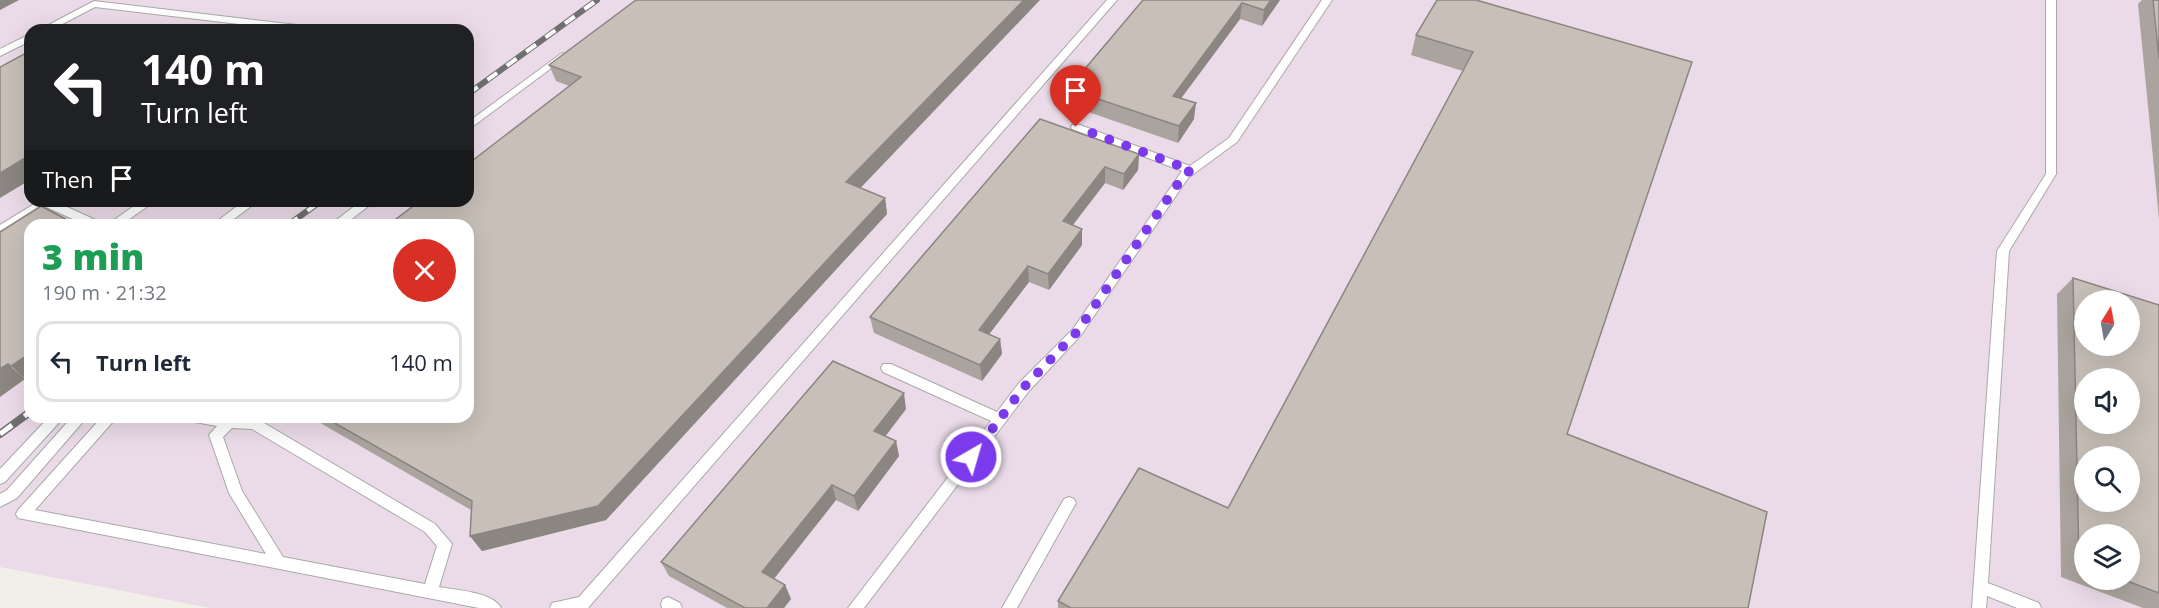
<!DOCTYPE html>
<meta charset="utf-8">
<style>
:root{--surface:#fff;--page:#f6f6f7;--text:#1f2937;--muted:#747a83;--line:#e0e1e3}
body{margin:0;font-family:"Open Sans",sans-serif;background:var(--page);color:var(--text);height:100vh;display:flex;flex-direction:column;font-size:22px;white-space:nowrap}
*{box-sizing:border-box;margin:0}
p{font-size:20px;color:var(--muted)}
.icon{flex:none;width:33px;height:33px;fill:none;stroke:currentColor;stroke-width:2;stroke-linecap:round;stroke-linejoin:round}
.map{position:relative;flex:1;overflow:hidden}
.sheet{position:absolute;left:24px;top:219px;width:450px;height:204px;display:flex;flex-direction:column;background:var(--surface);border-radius:18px;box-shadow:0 6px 24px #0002}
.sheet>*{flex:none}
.top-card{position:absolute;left:24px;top:24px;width:450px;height:183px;border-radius:18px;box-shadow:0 6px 24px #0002;background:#202124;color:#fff;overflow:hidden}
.needle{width:39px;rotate:11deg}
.buttons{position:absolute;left:2074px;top:290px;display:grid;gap:12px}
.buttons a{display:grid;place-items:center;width:66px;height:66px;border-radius:50%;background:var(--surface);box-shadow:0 6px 24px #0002;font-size:30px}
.pin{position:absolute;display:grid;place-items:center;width:51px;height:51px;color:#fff;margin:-62px -26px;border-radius:50% 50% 50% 0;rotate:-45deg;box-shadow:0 0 6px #0007}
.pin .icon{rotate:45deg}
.me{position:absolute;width:66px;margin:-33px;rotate:38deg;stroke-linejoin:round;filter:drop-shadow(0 0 4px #0008)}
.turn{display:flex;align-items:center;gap:21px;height:126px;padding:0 18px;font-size:27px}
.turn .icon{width:78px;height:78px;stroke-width:2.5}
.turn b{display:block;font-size:42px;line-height:51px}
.then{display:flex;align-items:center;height:57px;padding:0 18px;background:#0003;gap:12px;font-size:22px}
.round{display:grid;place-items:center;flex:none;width:63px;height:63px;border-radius:32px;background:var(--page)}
.headline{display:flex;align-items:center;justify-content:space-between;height:102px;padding:0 18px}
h1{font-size:36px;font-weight:800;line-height:45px;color:#1e9e55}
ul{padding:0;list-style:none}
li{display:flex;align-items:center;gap:18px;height:81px;margin:0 12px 9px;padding:0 6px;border:3px solid var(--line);border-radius:18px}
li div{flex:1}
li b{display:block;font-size:22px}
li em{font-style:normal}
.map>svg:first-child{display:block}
</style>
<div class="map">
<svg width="2159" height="608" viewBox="0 0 2159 608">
<rect width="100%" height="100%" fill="#f2efe9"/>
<path fill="#ebdbe8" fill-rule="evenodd" d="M0,0h2159v608h-1949l-210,-41zM30,30h438v171h-438zM30,225h438v192h-438zM2085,300h45v45h-45zM2085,378h45v45h-45zM2085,456h45v45h-45zM2085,534h45v45h-45z"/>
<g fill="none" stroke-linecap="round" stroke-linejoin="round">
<g stroke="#a9a9a9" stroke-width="2">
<g id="service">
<path d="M1107,0h10l-529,608h-38l2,-5 27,-6z"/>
<path d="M1322,0h10l-95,142 -49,36 -107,157 -52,56 -165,217h-16l143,-187 -108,-49 -2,-4 2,-4h8l106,48 22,-29 54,-54 109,-158 -110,-42 -1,-2 1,-2h8l110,41 39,-28z"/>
<path d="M2046,0h10v174l-47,77 -21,332 51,20 2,5h-24l-30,-12 -1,12h-14l25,-357 49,-77z"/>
<path d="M94,1l220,26 5,3h-29l-195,-23 -44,23h-12z"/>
<path d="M30,34v7l-30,15v-7z"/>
<path d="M562,53l5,3 -2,2 -97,72v-8z"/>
<path d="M39,201h15l46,21 2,3h-16l-40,-18 -46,27v-9z"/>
<path d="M141,201h14l-34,24h-14z"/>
<path d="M244,201h14l-32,24h-14z"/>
<path d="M361,201h14l-31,24h-14z"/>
<path d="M49,417h15l-59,65 -5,2v-15z"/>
<path d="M72,417h15l-70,81 -17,9v-13l7,-4z"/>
<path d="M102,417h15l-82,93 231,44 -37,-61 -20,-58 8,-9 -28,-5 -2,-4h38l34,3 176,104 17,20 -13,43c16,3 55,5 62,21h-22l-461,-90 -2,-4 2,-4zM232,428l20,1 173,103 12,14 -12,38 -142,-27 -41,-66 -19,-54z"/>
<path d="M1069,497l5,2 2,4 -59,105h-15l62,-109z"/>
<path d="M668,597l12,6 2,5h-20l-1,-4 2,-5z"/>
</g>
</g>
<use href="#service" fill="#fff" fill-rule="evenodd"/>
<g stroke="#707070" stroke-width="6">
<g id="rail-far1">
<path d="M468,94l129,-94"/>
<path d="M288,225l33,-24"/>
</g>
</g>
<g stroke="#707070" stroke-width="8">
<path id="rail" d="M0,434l30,-22"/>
</g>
<use href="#rail-far1" stroke="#fff" stroke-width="4" stroke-dasharray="12" stroke-linecap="butt"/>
<use href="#rail" stroke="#fff" stroke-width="5" stroke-dasharray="15" stroke-linecap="butt"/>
</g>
<g fill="#aba49e" fill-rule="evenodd">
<path d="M1143,0h137l-18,26 -22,-7 -59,79 13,21 -16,24 -110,-38v-16z"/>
<path d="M1476,0l91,434 181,174h-690v-7l170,-93 235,-437 -52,-16 5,-20z"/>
<path d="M2142,0h17v219l-21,-215z"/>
<path d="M549,65l336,133 2,16 -281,306 -124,31 -12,-15 1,-26 -161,-93h158l101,-331 -13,-5z"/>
<path d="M1040,119l99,35 -1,16 -15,20 -18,-7 -33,42 10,4v16l-33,45 -20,-8 -40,52 11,5 2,15 -20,27 -108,-48 -4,-16z"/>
<path d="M2073,278l86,27v303h-16l-82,-31 -4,-283zM2085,534l45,45h-45z"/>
<path d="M906,409l-21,27 11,5 3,15 -41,55 -22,-11 -62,79 11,6 6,14 -7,9h-57l-58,-32 -8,-14z"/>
</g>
<g fill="#8b8681">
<path d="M0,0h19l-19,10z"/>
<path d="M1024,0h16l-190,199 -4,-17z"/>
<path d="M1271,0h9l-18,26 2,-16z"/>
<path d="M1242,3l-2,16 -69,93 2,-16z"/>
<path d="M1196,103l-2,16 -16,24 1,-17z"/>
<path d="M1139,154l-1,16 -15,20 1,-16z"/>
<path d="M30,155v25l-30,18v-25z"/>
<path d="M1105,167v16l-42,55v-17z"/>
<path d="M885,198l2,16 -281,306 -124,31 -12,-15z"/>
<path d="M1082,229v16l-33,45 -1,-16z"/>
<path d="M1028,266l1,16 -48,63 -2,-15z"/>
<path d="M1000,339l2,15 -20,27 -2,-16z"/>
<path d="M30,353v27l-2,2 -17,-16z"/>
<path d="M8,364l17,15 -25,18v-28z"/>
<path d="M904,393l2,16 -28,37 -4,-15z"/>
<path d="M896,441l3,15 -41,55 -4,-15z"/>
<path d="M832,485l4,15 -68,86 -6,-14z"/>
<path d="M785,585l6,14 -7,9h-17z"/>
</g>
<g fill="#c7bfb8" stroke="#8b8681" stroke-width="1.5" fill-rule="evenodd">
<path d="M636,0h388l-178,182 39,16 -287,308 -128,30 2,-35 -148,-84h144v-192h-80l32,-24h48v-37l113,-87 -32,-12z"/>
<path d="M1143,0h128l-7,10 -22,-7 -69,93 23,7 -17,23 -111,-37z"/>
<path d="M1437,0h39l216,62 -125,372 200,78 -19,96h-677l-13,-7 81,-133 89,40 245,-456 -57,-17z"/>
<path d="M2153,0h6v59z"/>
<path d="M28,52h2v103l-30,18v-106z"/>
<path d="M1040,119l99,35 -15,20 -19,-7 -42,54 19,8 -34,45 -20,-8 -49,64 21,9 -20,26 -110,-48z"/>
<path d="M41,206l36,19h-47v128l-19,13 -3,-2 -8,5v-137z"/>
<path d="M2073,278l86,27v288l-37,-14h8v-45h-45v31l-6,-2zM2085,300h45v45h-45zM2085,378h45v45h-45zM2085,456h45v45h-45z"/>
<path d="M833,361l71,32 -30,38 22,10 -42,55 -22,-11 -70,87 23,13 -18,23h-22l-84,-46z"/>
</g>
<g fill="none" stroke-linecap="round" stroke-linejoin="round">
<path stroke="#7c3aed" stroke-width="10" stroke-dasharray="0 18" d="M971,457l53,-70 53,-55 107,-157 7,-5 -115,-43"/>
</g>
</svg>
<div class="buttons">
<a><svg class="needle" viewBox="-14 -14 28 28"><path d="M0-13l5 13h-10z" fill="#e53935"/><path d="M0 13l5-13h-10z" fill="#747a83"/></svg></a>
<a><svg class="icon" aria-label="sound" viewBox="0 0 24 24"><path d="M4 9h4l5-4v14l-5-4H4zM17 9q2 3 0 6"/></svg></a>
<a><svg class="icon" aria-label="search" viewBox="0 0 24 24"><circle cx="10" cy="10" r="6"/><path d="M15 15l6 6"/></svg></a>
<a><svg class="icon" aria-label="layers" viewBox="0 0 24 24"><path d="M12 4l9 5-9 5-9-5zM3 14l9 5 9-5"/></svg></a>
</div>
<div class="pin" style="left:1076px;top:127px;background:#d93025"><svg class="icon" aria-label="arrive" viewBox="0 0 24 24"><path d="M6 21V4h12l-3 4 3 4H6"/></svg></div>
<svg class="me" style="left:971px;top:457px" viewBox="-20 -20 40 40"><circle r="17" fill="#7c3aed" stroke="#fff" stroke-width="3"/><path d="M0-11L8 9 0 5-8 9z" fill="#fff"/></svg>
<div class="top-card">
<div class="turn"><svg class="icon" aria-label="left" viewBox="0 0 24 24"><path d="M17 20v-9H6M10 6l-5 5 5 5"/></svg><div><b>140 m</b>Turn left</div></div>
<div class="then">Then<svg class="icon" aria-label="arrive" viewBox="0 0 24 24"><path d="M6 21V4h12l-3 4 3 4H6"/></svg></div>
</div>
<section class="sheet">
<div class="headline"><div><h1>3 min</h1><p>190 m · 21:32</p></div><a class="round" style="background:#d93025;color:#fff"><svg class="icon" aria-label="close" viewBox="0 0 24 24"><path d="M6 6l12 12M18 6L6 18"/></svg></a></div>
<ul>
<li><svg class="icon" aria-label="left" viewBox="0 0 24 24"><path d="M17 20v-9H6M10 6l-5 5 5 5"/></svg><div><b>Turn left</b></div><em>140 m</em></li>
</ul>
</section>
</div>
